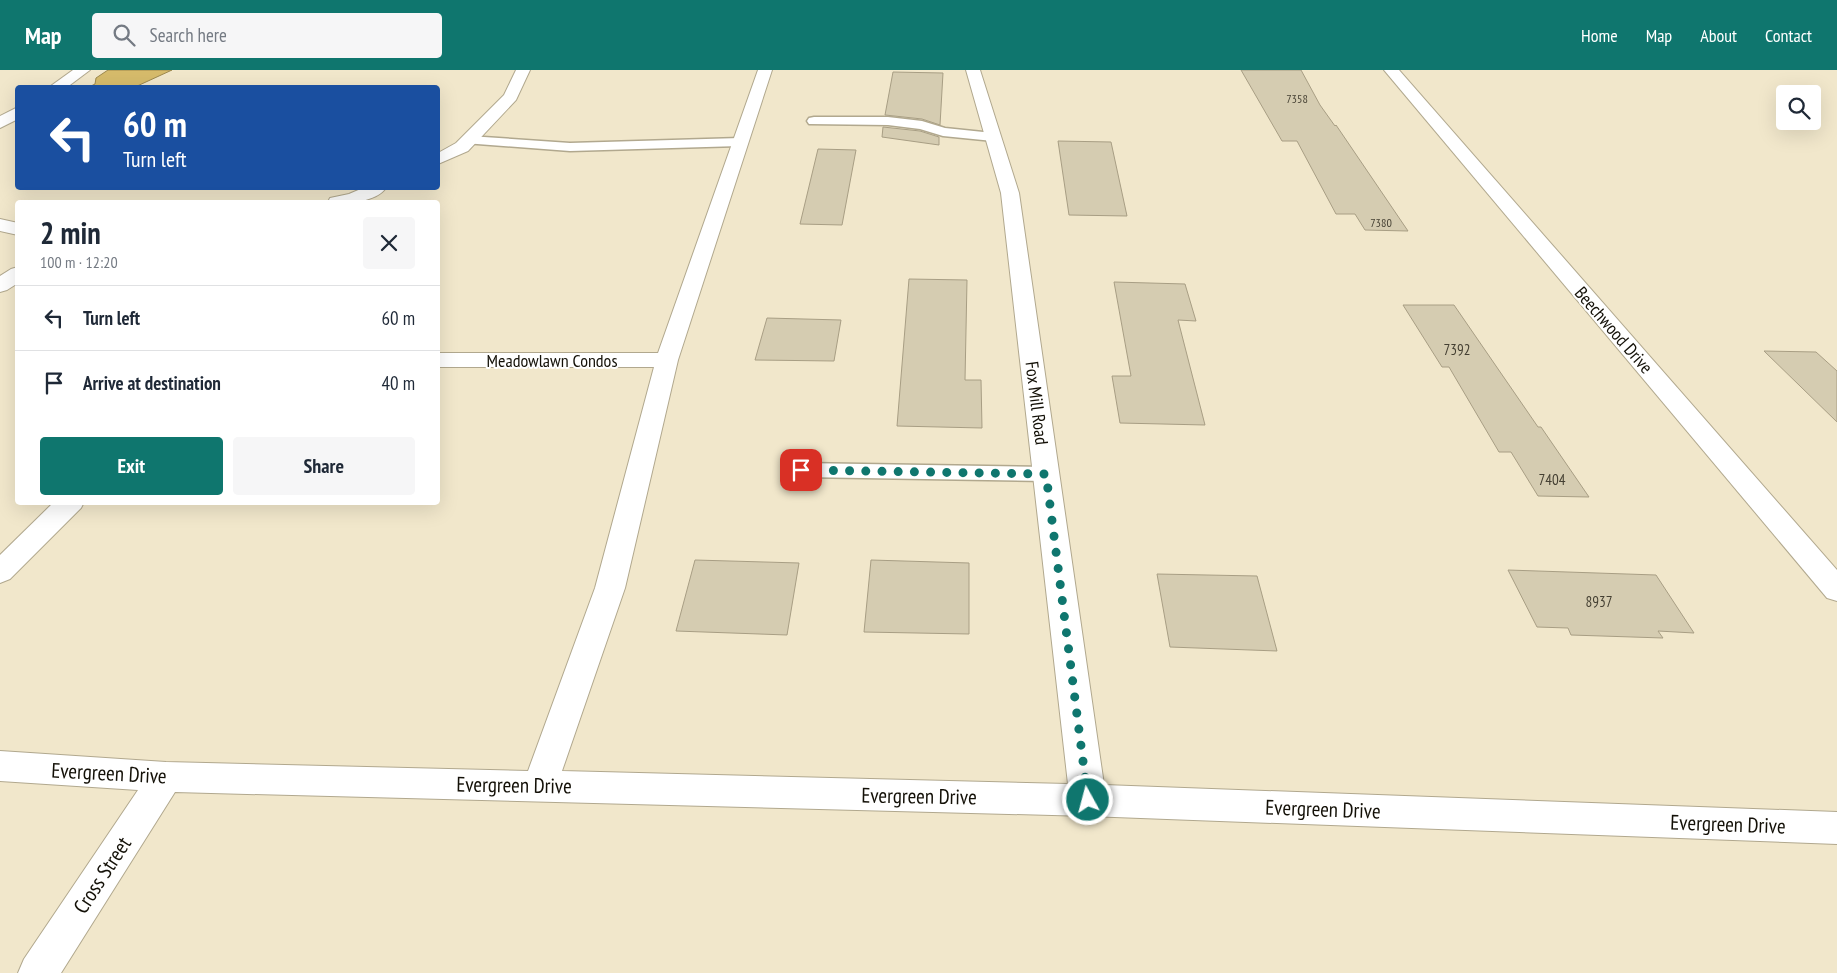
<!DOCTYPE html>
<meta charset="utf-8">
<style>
:root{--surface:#fff;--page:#f6f6f7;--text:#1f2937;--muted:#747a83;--line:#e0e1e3;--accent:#0f766e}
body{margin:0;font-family:"PT Sans Narrow",sans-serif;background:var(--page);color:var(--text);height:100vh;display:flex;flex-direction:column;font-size:19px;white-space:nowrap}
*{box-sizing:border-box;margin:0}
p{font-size:16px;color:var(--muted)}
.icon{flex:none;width:28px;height:28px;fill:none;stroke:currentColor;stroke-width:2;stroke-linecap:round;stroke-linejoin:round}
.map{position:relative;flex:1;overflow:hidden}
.sheet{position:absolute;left:15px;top:130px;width:425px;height:305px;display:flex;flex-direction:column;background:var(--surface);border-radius:5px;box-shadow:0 5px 20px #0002}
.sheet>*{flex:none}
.top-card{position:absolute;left:15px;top:15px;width:425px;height:105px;border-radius:5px;box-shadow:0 5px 20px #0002;background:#1a4fa0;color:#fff;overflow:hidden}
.controls{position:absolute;left:1776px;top:15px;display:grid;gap:10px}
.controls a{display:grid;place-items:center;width:45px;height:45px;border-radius:5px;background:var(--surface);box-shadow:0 5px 20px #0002;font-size:25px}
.pin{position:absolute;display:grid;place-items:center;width:42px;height:42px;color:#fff;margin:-21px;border-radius:10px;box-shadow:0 2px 8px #0006}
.me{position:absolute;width:55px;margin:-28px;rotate:353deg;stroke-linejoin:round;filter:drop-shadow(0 0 4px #0008)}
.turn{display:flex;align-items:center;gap:18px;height:105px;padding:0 25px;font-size:22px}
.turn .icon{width:65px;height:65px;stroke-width:2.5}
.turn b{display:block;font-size:35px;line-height:42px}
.round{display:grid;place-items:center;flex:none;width:52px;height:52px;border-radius:5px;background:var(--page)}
.overview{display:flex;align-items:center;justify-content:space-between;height:85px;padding:0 25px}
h1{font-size:30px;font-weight:600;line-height:38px}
.cta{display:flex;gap:10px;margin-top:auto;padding:10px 25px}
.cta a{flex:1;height:58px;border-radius:5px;background:var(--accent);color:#fff;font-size:20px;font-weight:600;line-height:58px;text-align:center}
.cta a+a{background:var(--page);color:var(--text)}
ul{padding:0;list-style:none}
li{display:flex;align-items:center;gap:15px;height:65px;padding:0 25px;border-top:1px solid var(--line)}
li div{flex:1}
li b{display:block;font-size:19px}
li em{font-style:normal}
header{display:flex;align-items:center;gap:30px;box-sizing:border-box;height:70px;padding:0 25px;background:var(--accent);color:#fff}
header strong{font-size:24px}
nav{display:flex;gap:28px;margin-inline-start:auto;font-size:18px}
.search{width:350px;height:45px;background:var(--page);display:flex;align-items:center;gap:12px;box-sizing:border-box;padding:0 18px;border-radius:5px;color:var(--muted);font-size:19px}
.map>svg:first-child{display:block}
</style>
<header>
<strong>Map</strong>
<div class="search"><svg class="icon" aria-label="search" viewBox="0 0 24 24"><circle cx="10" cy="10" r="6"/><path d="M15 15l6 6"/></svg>Search here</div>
<nav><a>Home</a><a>Map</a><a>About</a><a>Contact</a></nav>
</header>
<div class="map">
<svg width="1837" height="903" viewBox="0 0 1837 903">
<rect width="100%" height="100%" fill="#f1e7cb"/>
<path fill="#d6bb6b" stroke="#9c884d" d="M108,0h64l-37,17h-46l6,-3 1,-6z"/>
<g fill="#d5ccb1" stroke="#a89e84">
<path d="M1241,0h60l19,35 15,21 1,-1 72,106 -43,-1 -10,-16h-19l-39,-73h-15z"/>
<path d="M893,2l50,1 -3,52 -18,-6 -37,-4z"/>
<path d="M883,57l37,4 19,6v8l-57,-8z"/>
<path d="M1058,71l53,1 16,74 -58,-1z"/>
<path d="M818,79l38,1 -14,75 -42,-1z"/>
<path d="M909,209l58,1 -2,100h16l1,48 -85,-2z"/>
<path d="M1114,212l71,2 11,37 -18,-1 27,105 -85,-2 -8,-47h19z"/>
<path d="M1403,235h51l84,122h3l48,70 -51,-1 -27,-44h-12l-50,-85h-7z"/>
<path d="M767,248l74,2 -7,41 -79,-1z"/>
<path d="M1764,281l52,1 21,19v51z"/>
<path d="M695,490l104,3 -12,72 -111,-4z"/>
<path d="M871,490l98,3v71l-105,-2z"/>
<path d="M1508,500l148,5 38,58 -36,-2 5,7 -92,-3 -3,-7 -31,-1z"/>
<path d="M1157,504l100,2 20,75 -107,-4z"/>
</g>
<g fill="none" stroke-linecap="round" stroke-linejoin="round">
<g stroke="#b1a88e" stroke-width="3">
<g id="lane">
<path d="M814,47h74l34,4 23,7 48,5 7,4 -7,4 -50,-5 -23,-7 -32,-4 -79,-1 -2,-3 2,-3z"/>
<path d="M469,66l101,7 170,-5 7,4 -7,4 -170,5 -106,-8 -2,-3z"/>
<path d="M801,393l245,4 8,2 3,5 -3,5 -8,2 -245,-4 -8,-2 -3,-5 3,-5z"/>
</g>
</g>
<g stroke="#b1a88e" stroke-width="2">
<g id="street">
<path d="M73,0h17l-24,18h-18z"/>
<path d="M516,0h14l-14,30 -48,51 -30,13v-11l18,-10 48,-48z"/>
<path d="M758,0h14l-94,290 -53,228 -63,183 506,13 -67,-591 -35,-123h14l39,123 85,592 733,27v32l-749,-28 -913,-24 -114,181h-43l6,-14 114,-169 -138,-9v-30l166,11 362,9 67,-183 59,-221h-216v-14h220z"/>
<path d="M1384,0h15l438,500v31l-10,-3z"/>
<path d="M18,37v12l-18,9v-12z"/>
<path d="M363,118h23c-11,15 -42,16 -58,14l2,-4 19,-4z"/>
<path d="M0,149l18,4v12l-18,-4z"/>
<path d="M18,197v16l-11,7 -7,2v-16l11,-7z"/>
<path d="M54,432h30l-3,6 -71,71 -10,4v-28z"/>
</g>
</g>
<use href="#lane" fill="#fff" fill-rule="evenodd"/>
<use href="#street" fill="#fff" fill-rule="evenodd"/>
</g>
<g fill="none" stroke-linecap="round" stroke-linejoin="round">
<path stroke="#0f766e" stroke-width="9" stroke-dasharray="0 16.2" d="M801,400l245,4 42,326"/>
</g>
<g text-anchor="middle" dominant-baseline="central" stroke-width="4" stroke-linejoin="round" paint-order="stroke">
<g font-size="12" fill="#443f32">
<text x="1297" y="28">7358</text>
<text x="1381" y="152">7380</text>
</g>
<g font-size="15" fill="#443f32">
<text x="1457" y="279">7392</text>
<text x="1552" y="409">7404</text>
<text x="1599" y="531">8937</text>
</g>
<g font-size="18" fill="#131007" stroke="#fff">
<text transform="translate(1614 260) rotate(49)">Beechwood Drive</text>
<text x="552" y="290">Meadowlawn Condos</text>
<text transform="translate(1037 333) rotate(83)">Fox Mill Road</text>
</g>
<g font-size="21" fill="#131007" stroke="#fff">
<text transform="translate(109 703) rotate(3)">Evergreen Drive</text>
<text transform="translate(514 715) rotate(1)">Evergreen Drive</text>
<text transform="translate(919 726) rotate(1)">Evergreen Drive</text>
<text transform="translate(1323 739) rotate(2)">Evergreen Drive</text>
<text transform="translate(1728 754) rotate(2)">Evergreen Drive</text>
<text transform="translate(102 805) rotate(-57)">Cross Street</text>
</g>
</g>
</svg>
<div class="controls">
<a><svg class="icon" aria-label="search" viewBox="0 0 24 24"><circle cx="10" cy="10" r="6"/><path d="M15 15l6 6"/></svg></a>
</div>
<div class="pin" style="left:801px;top:400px;background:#d93025"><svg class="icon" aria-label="arrive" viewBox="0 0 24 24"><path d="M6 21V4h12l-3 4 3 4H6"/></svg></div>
<svg class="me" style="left:1088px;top:730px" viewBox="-20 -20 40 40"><circle r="17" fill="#0f766e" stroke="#fff" stroke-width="3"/><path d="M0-11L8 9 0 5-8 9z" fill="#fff"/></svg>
<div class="top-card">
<div class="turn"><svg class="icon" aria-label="left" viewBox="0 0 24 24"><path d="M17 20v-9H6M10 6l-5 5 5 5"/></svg><div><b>60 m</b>Turn left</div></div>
</div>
<section class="sheet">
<div class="overview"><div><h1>2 min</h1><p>100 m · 12:20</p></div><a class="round"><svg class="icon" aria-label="close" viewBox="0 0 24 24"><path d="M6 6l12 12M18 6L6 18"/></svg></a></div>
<ul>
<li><svg class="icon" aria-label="left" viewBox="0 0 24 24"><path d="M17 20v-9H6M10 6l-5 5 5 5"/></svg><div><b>Turn left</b></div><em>60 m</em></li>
<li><svg class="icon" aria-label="arrive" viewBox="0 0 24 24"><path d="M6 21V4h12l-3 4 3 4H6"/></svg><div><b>Arrive at destination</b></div><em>40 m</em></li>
</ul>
<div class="cta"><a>Exit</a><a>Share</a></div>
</section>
</div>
